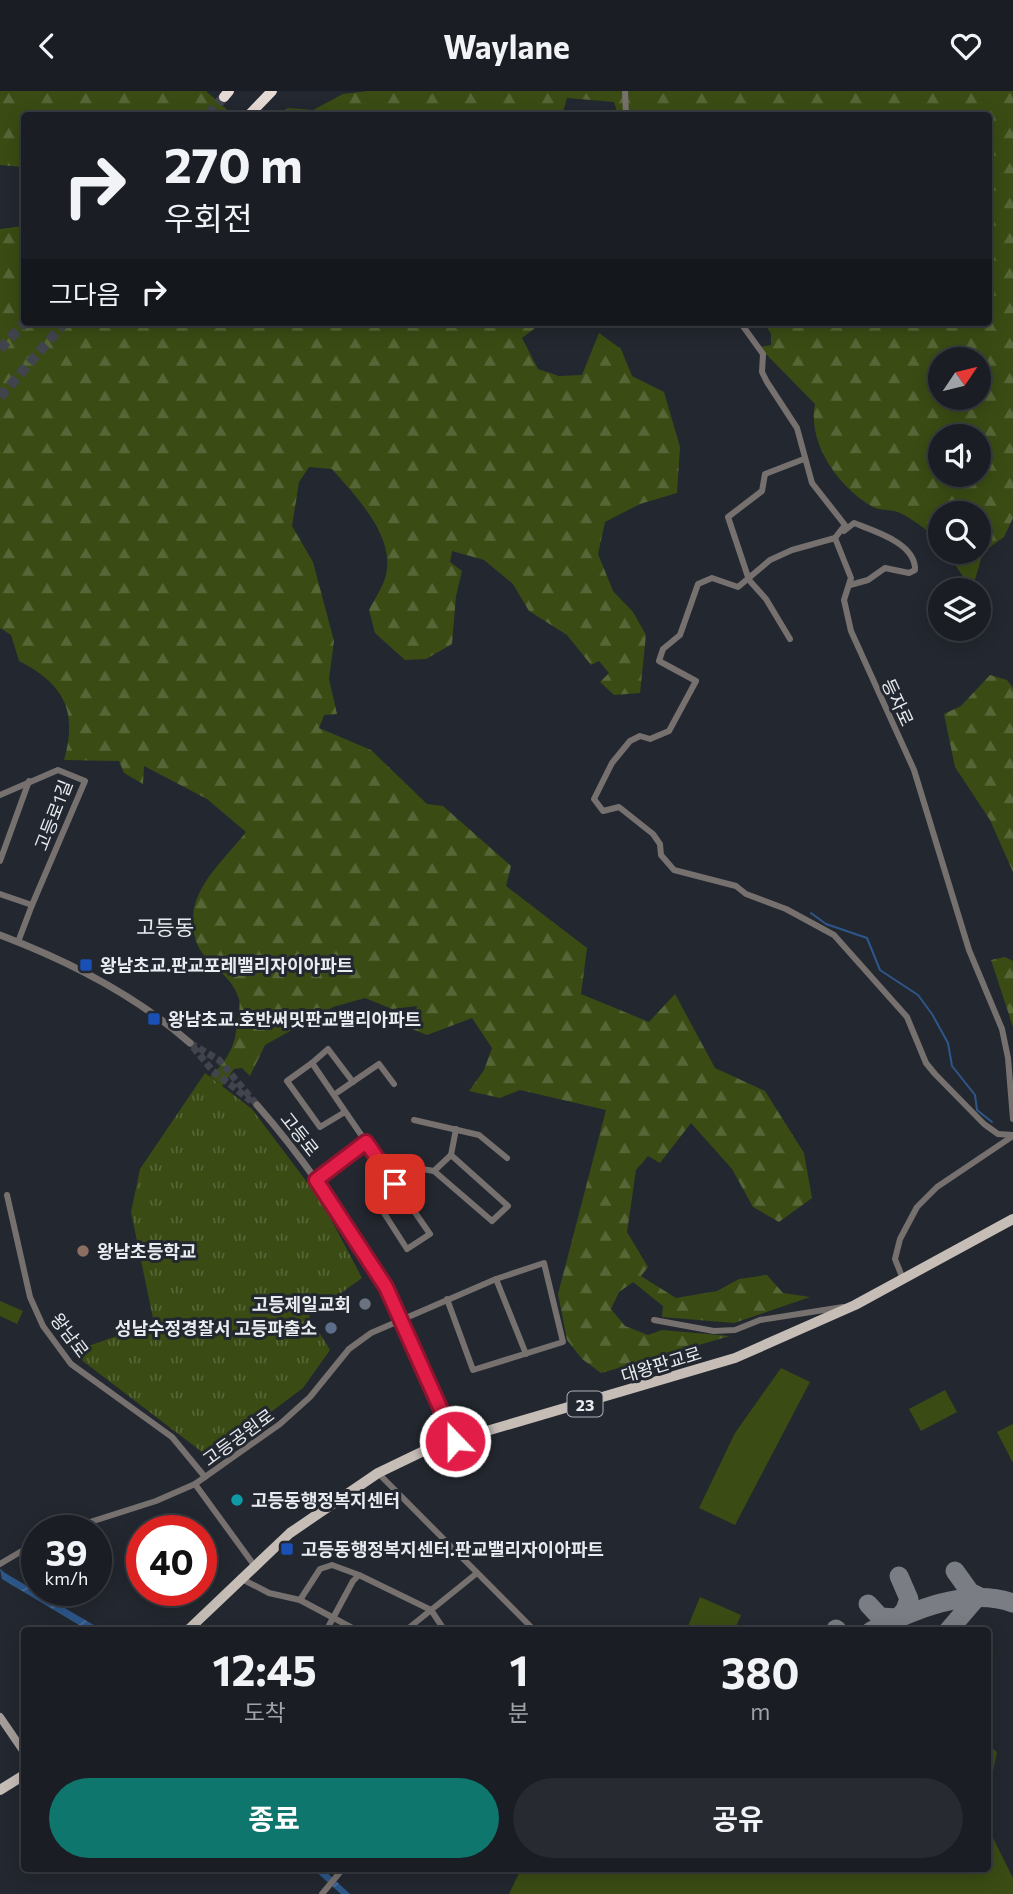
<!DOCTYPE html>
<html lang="ko">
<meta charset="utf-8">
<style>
:root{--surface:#1a1d23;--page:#272a30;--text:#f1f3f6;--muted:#9fa2a6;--line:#383b41;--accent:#0f766e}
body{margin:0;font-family:Commissioner,"Noto Sans KR",sans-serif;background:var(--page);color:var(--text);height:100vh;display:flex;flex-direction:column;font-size:26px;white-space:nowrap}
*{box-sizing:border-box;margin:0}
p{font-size:23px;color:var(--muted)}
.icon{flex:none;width:38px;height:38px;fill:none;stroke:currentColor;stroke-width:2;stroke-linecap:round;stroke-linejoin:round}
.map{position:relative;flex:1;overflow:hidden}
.details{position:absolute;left:21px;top:1536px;width:970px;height:245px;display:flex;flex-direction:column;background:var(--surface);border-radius:7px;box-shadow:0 4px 18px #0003,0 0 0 2px var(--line)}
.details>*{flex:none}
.top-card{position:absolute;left:21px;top:21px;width:971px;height:214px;border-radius:7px;box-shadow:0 4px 18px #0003,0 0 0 2px var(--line);background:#1a1d23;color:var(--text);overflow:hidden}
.needle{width:46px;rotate:55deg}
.buttons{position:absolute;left:928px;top:256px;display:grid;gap:14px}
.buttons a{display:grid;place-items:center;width:63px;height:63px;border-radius:50%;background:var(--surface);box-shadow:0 4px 18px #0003,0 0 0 2px var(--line);font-size:35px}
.speed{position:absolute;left:21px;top:1424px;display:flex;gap:14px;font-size:35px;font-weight:700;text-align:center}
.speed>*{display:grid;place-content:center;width:91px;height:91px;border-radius:50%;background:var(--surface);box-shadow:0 4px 18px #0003,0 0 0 2px var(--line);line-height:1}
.speed small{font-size:18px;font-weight:400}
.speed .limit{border:10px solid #d22;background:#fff;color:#111}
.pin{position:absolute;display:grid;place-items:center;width:60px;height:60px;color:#fff;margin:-30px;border-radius:14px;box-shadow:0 4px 10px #0006}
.me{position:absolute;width:77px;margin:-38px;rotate:338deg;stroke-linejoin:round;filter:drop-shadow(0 0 5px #0008)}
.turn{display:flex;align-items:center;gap:24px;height:147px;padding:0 28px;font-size:32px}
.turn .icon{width:91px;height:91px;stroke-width:2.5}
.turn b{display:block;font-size:49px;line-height:60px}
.then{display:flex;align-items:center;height:66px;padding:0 28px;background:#0003;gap:14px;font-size:26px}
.eta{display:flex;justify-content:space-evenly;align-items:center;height:119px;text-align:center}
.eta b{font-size:42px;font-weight:700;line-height:49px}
.button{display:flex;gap:14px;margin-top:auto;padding:14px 28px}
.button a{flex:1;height:80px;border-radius:42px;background:var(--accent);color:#fff;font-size:28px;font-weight:700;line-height:80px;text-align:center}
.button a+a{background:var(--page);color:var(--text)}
header{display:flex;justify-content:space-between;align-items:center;height:91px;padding:0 28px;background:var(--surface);font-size:32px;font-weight:700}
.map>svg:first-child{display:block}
</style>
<header><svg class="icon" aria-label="back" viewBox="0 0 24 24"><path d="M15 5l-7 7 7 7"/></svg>Waylane<svg class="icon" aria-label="heart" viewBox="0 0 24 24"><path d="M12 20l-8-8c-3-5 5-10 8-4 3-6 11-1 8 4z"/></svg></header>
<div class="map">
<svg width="1013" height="1803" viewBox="0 0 1013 1803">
<defs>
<pattern id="forest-firs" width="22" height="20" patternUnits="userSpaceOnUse" patternTransform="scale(1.75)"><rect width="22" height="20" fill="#3a4c14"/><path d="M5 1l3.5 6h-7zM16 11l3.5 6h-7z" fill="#566636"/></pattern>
<pattern id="park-tufts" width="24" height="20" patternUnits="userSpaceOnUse" patternTransform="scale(1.75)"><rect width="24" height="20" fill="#3a4c14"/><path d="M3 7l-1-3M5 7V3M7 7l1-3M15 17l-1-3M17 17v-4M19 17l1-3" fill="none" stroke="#566636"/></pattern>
<pattern id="water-waves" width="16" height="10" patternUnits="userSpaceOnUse" patternTransform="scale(1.75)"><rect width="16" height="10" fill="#2d578a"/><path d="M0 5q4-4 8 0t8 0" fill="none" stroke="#4b6f9b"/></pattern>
</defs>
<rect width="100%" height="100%" fill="#23272f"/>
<g fill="#3a4c14">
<path d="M0,1210l23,10 -6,13 -17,-8z"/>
<path d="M781,1277l29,14 -75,143 -36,-17 36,-75z"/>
<path d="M945,1299l12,22 -36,19 -12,-22z"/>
<path d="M1013,1333v39l-16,-31z"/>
<path d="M700,1506l41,18 -7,16h-48z"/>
<path d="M987,1653l10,8 -10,49z"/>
<path d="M987,1735l26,52v16h-504l12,-25h466z"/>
</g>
<g fill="url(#forest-firs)" fill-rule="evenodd">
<path d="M0,0h206l27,24h-209v52l-24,-2z"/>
<path d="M368,0h645v427l-9,19 -21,15 -11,38 -26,-39h32v-38h-38v29c-10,-10 -27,-23 -40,-29 -8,-4 -19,-2 -27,-6 -34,-19 -66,-64 -58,-103l-56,-57 12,-2v-11l-7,-12h225v-207h-371l-4,-13 -47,-4 -5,17h-286l12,-7 25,2 30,-16zM940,268h38v38h-38zM940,345h38v38h-38z"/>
<path d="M24,135v96h525l-7,1 -20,15 16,31 21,7 23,-1 17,-42 22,16 11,27 32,16 16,55 -3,46 -37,11 -35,18 -7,32 15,37 20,21 13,23 -6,58 -26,2 -14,-13 9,-9 -10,-12 -8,4 -24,-30 -38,-24 -16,-27 -29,-24 -32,-9 -2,11 12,9 -6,25 -4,48 -26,15 -21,1 -30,-27 -6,-23c5,-10 14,-23 17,-35 9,-40 -30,-78 -54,-106l-23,-2 -10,15 -7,44 21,36 21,79 -5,38 8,35 -13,1 -5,13 52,22 56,54 16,2 68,60 -5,20 81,62 -6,46 68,28 26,-28 40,74 50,23 39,62 8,45 -33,24 -26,-15 -21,-38 -41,-46 -31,40 -12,-7 -12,14 -9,62 21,35 -7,9 35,22 41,-7 22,-12 28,-4 16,18 27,4 -76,26 -72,-6 1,-11 -30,-24 -14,10 -8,17 14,17 23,9 14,-5 68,6 -129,37 -19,-14 -15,-19 -9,-46 48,-184 -86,-20 -20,8 -31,-7 15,-21 8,-22 -20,-30 -45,17 -17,-7 7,-22 -25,3 -27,-11 -32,9 -68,38 -15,31 -8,-8 -8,1 -12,17 -12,-10c13,-10 24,-27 26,-44 1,-10 5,-24 3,-33 -9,-33 -48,-34 -46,-81 1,-34 34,-61 53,-86l-39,-33 -63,-33 -1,18 -19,-11 -5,-12 -55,-1c14,-49 0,-76 -45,-99l-8,-26 -11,-7v-399z"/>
<path d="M990,584l17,5 6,8v184l-23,-52 -35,-53 -11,-53 17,-8z"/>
<path d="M1005,866l8,4v66l-22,-67z"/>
</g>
<path fill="url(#park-tufts)" d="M205,982l47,36 70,93 40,76 -53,38 21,34 -27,38 -88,66 -13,-2 -131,-100 83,-29 -23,-111 9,-43z"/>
<g fill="url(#water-waves)">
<path d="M0,1478l5,4 99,58h-15l-87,-52z"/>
<path d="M313,1778h10l27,25h-9z"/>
</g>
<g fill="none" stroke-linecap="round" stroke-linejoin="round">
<path stroke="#2d578a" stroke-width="2" d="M811,822l15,11 41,14 13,32 38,25 14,19 16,29 4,23 23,29 2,15 15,12"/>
<g stroke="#7a7e84" stroke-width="19">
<path d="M868,1513l12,13 18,1 7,-8 4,-11 -10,-23"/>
<path d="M836,1538l2,2"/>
<path d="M871,1540c41,-20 96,-45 142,-28"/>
<path d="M948,1540l30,-35 -8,-4 -15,-21"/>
</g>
<g stroke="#41444c" stroke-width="7" stroke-dasharray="7 3.5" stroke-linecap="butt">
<path d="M190,952l29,17 38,45"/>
<path d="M193,956l19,23 39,31"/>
</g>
<g stroke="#41444c" stroke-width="10" stroke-dasharray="10 5" stroke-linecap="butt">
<path d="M208,24l16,-18"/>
<path d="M0,258l25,-27"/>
<path d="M0,306l65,-75"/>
</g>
<g stroke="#76716f" stroke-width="6">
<path d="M625,0l1,24"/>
<path d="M740,231l23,32 -1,18 5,10 30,46 15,55 33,42 -10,13"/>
<path d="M844,440l10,-8c20,8 62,20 61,47l-6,3 -24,-5 -17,12 -18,5"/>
<path d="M835,447l-43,12 -22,10 -32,27 -26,-9 -14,6 -18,51 -17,14 -4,12 37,20 -27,50 -19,8 -10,-3 -10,5 -18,22 -18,36 9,12 16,-4 34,27 7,10 1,11 13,15 62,16 10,8 40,15 48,26 73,82 19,46 9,11 49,50 14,10 15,1"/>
<path d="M835,447l16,40 -7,22 7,31 63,139 55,180 33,79 6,29 5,61"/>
<path d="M790,548l-24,-40 -17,-19 -21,-63 34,-26 3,-17 39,-15"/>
<path d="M0,704l58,-25 27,11 -53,124 -32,-11"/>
<path d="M0,770l29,-80"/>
<path d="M18,851l14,-37"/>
<path d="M312,972l16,-14 25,33"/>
<path d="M338,1001l41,-28 15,20"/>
<path d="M414,1029l65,15 28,23"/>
<path d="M366,1051l64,92 -23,15 -32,-50 41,-31 18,3 58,50 16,-15 -57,-51 5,-26"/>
<path d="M434,1080l17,-16"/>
<path d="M316,1089l50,-38 -54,-79 -25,18 33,46 25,-15"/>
<path d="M7,1104l23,102 13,29 28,38 101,73 33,40"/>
<path d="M496,1188l30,75"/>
<path d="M903,1188l-8,-20 5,-20 17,-32 20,-20 76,-51"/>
<path d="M654,1229l60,11 21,-1 25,-10 83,-13"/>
<path d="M378,1382l157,158"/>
<path d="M195,1393l59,81"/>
<path d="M62,1440l94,-30 39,-17 85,-60 30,-27 39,-48 22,-16 125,-54 48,-16 19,79 -90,28 -26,-71"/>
<path d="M0,1473l37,-22"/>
<path d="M240,1487l29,15 31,7 58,31"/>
<path d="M300,1509l20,-31 12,-4 27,10"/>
<path d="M326,1540l27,-50 6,-6 72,35 14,21"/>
<path d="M405,1540l72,-58"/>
<path d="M322,1803l19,-23"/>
</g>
<g stroke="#76716f" stroke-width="7">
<path d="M0,844c69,26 134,59 190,108"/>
<path d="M257,1014c87,99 149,214 198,336"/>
</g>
<path stroke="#a39c98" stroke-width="8" d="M0,1626l24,35"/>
<g stroke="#c6bdb7" stroke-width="10">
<path d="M187,1540l103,-98 88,-60 54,-26 303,-89 120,-53 158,-86"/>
<path d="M0,1699l24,-15"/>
</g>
<g stroke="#e6dad4" stroke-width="10">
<path d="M224,6l5,-6"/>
<path d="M249,24l23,-24"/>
</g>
</g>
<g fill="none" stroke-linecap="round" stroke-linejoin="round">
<g stroke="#92132f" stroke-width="18">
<path id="route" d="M395,1093l-29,-42 -50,38 70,107 69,154"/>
</g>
<use href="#route" stroke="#e11d48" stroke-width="12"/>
</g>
<g fill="#1a4fb4" stroke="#23272f" stroke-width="2.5">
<rect x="79" y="867" width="14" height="14" rx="3.5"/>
<rect x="147" y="921" width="14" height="14" rx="3.5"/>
<rect x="280" y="1451" width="14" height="14" rx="3.5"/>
</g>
<circle fill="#8d6e63" stroke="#23272f" stroke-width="2.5" cx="83" cy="1160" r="7"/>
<circle fill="#6b7280" stroke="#23272f" stroke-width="2.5" cx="365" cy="1213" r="7"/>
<circle fill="#5c6f8a" stroke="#23272f" stroke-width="2.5" cx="331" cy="1237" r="7"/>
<circle fill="#0f9aa8" stroke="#23272f" stroke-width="2.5" cx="237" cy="1409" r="7"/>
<g text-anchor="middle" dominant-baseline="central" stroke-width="6" stroke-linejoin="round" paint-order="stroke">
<rect fill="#23272f" stroke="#adb0b6" stroke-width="2" x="567.5" y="1300.5" width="35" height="25" rx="5"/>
<g font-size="16" font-weight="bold" fill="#e8ebf0">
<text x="585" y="1313">23</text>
</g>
<g font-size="18" fill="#e8ebf0" stroke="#23272f">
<text transform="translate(898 611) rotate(65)">등자로</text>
<text transform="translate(53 724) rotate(-69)">고등로1길</text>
<text transform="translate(300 1043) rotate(52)">고등로</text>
<text transform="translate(70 1244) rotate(53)">왕남로</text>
<text transform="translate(661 1273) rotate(-17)">대왕판교로</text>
<text transform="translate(238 1346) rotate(-36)">고등공원로</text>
</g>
<g font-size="18" font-weight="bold" fill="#e8ebf0" stroke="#23272f" text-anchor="start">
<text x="100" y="874">왕남초교.판교포레밸리자이아파트</text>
<text x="168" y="928">왕남초교.호반써밋판교밸리아파트</text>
<text x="97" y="1160">왕남초등학교</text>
<text x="351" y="1213" text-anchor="end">고등제일교회</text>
<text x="317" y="1237" text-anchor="end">성남수정경찰서 고등파출소</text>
<text x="251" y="1409">고등동행정복지센터</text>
<text x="301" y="1458">고등동행정복지센터.판교밸리자이아파트</text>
</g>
<g font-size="21" fill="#e8ebf0" stroke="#23272f">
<text x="165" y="835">고등동</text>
</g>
</g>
</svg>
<div class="buttons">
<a><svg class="needle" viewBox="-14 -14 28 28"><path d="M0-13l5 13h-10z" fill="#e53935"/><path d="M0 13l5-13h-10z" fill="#9fa2a6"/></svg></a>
<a><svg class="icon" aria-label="sound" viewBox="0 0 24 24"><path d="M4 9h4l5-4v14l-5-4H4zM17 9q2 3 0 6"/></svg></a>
<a><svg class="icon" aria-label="search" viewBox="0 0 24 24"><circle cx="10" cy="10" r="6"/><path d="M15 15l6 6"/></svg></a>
<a><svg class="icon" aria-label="layers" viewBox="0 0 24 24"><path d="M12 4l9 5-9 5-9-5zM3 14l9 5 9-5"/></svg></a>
</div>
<div class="speed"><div>39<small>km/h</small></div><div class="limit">40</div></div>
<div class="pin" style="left:395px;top:1093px;background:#d93025"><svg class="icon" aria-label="arrive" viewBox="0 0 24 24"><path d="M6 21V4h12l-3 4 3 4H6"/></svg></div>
<svg class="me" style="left:455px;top:1350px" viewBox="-20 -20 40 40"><circle r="17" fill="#e11d48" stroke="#fff" stroke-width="3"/><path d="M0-11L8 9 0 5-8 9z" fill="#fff"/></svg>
<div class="top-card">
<div class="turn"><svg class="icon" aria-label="right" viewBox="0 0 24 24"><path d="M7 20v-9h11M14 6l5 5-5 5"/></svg><div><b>270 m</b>우회전</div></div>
<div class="then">그다음<svg class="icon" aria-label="right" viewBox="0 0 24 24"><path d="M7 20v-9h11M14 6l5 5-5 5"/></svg></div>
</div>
<section class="details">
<div class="eta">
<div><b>12:45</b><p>도착</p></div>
<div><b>1</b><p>분</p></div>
<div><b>380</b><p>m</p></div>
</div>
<div class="button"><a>종료</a><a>공유</a></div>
</section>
</div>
